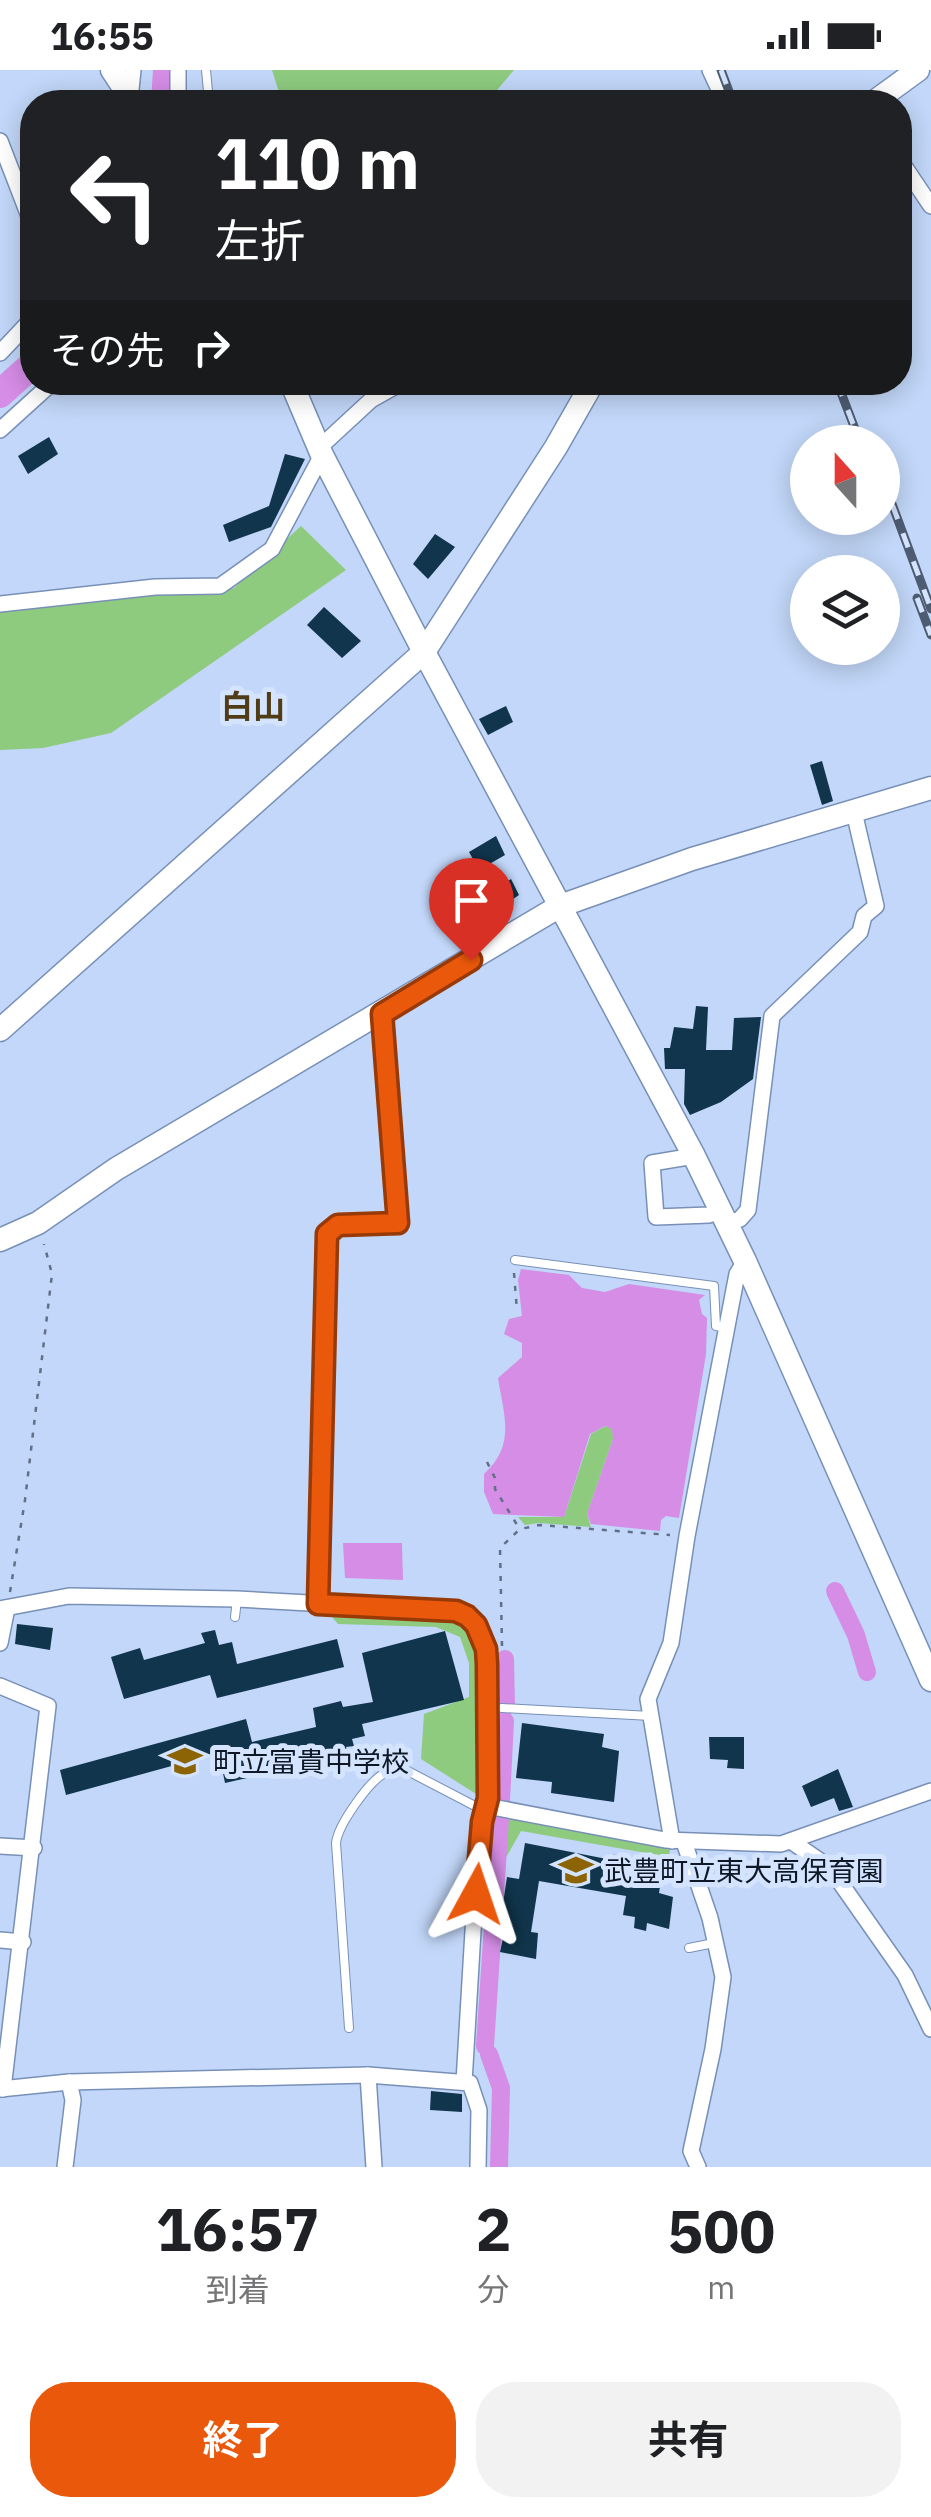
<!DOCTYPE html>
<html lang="ja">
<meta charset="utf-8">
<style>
:root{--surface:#fff;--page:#f2f2f2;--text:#202124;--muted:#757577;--accent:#ea580c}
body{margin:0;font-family:"IBM Plex Sans","Noto Sans JP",sans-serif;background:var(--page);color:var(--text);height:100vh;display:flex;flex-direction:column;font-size:38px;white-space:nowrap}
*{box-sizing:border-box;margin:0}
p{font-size:32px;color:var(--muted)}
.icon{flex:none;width:55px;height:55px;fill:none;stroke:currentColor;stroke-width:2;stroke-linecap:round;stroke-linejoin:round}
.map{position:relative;height:2097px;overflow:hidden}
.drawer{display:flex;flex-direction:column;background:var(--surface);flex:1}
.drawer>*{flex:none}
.banner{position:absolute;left:20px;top:20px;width:892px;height:305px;border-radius:40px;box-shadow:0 5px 25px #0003;background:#202124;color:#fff;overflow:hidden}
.needle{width:65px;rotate:339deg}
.fabs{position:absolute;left:790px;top:355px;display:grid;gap:20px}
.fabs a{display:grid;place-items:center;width:110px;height:110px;border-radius:50%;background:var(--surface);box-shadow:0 5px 25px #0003;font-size:50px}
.pin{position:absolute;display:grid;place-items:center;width:85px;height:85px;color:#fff;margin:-102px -42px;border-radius:50% 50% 50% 0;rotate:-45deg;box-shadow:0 0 10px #0007}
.pin .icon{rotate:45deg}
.me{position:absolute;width:110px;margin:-55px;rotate:5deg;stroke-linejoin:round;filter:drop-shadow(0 0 8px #0008)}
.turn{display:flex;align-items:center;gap:35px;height:210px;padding:0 30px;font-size:45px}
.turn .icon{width:130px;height:130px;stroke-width:2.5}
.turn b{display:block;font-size:70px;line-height:85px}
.then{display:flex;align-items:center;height:95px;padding:0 30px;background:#0003;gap:20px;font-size:38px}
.eta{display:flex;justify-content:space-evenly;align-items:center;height:170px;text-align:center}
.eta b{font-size:60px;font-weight:700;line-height:70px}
.cta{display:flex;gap:20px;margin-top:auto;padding:20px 30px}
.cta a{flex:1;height:115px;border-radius:40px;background:var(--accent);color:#fff;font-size:40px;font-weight:700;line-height:115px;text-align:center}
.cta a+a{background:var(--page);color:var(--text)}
.status{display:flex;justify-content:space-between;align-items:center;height:70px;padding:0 50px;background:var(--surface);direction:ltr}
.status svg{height:28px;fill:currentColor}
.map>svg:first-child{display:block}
</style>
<div class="status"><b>16:55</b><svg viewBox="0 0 49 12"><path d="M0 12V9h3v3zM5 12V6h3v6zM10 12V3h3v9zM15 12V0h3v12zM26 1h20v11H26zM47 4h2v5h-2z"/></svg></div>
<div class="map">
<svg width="931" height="2097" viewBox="0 0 931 2097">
<rect width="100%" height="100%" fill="#c2d7f9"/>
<g fill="#8ecb7f">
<path d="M272,0h242l-27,32h-205z"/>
<path d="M301,456l45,44 -235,163 -68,15 -43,2v-140l234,-22z"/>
<path d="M605,1356l8,3v10l-26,75 4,13 -52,-4 -14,2 -7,-8h46l27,-83z"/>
<path d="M327,1541l131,7c15,14 20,26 24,46v127l-6,3 -55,-35 3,-45 45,-17v-34l-9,-26 -24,-10 -98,-3z"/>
<path d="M506,1745l164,33 -1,9 -148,-26 -18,32z"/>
</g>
<g fill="#d58de6">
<path d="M521,1199l48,6 13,13 23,4 24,-8 76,11 -6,5 3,14 5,4 -1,36 -27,164 -13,-2 -5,4 -1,11 -69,-7 -4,-10 26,-75 -1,-10 -7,-3 -15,8 -26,83 -71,-3 -9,-22v-18c32,-29 20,-58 14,-96l24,-21v-14l-18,-9 5,-15 13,-3 -4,-36z"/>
<path d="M343,1473h59l1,37 -58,-2z"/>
</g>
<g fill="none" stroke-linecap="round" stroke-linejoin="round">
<g stroke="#d58de6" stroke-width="18">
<path d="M835,1521l21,44 11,37"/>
<path d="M505,1589l1,47"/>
<path d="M501,1730l4,-79"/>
<path d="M485,1976l15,-228"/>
<path d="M489,1984l12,34 -2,79"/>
</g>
<g stroke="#d58de6" stroke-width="28">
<path d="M165,32l2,-32"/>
<path d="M0,324l32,-29"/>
</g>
</g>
<g fill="#10354c">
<path d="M49,367l9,17 -30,20 -10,-18z"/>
<path d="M285,384l20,5 -34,68 -42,15 -6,-17 46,-19z"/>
<path d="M435,464l20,13 -27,32 -15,-15z"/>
<path d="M324,537l37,34 -19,17 -35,-33z"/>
<path d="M506,636l7,16 -25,13 -9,-16z"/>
<path d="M822,691l11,40 -11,4 -12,-40z"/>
<path d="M496,766l9,19 -26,15 -10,-18z"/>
<path d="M511,809l8,16 -45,31 -9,-16z"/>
<path d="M696,936l12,1 -2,43h26l2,-32 27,-1 -8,62 -32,23 -31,13 -6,-11 1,-35h-20l-1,-21h6l4,-21 19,2z"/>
<path d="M17,1554l36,4 -3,22 -35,-6z"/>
<path d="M215,1560l4,15 13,-3 5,22 100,-25 7,28 -127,31 -7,-23 -86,24 -13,-42 29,-9 4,12 61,-17 -4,-10z"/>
<path d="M445,1561l19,69 -102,24 3,12 -13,3 2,7 -8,1 2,8 -123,28 -6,-30 -153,42 -6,-25 186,-51 6,23 64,-15 -3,-19 28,-7 2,6 30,-5 -11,-49z"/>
<path d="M522,1653l82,11 -2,13 17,4 -5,51 -63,-9 1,-11 -36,-4z"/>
<path d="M709,1667h35v32l-17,-1 1,-8 -18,-1z"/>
<path d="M838,1699l15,38 -14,4 -5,-13 -23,9 -9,-21z"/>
<path d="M525,1773l87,17 1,-6 51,7 -5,32 14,4 -4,32 -22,-6 -1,8 -12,-3 1,-11 -12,-2 3,-19 -87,-15 -8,51 7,1 -2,26 -36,-7 6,-28 -6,-1 7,-46 12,2z"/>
<path d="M431,2021l31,3v18l-32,-2z"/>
</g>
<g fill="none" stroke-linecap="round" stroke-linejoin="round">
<g stroke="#7890b7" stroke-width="10">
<g id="lane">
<path d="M206,0l3,32"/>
<path d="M515,1190l199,26 2,40 10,2"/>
<path d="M235,1547l2,-18"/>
<path d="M502,1638l149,8"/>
<path d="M689,1878l25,-5"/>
<path d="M349,1958l-13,-185c2,-18 33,-62 49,-70 2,-1 15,-4 17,-5l73,38h12"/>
</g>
</g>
<g stroke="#7890b7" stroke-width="18">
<g id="street">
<path d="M178,0v32"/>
<path d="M710,0l15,32"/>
<path d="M130,29l3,-29"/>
<path d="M0,71l32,83"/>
<path d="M900,90l31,46"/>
<path d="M0,283l32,-34"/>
<path d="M0,360l53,-48"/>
<path d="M319,378l52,-48 32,-18"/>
<path d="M0,534l155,-17 65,-1 52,-37 50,-94"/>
<path d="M694,1086l-42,7 4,54 53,-2 11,-5"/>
<path d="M727,1154l13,-5 8,-9 24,-194 88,-84 4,-16 12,-10 -22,-94"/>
<path d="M319,1535l8,-371 11,-9 61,-2 -18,-210"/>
<path d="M0,1539l69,-13 168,3 218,12 12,5 8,9 11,24 3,78 -1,70 -6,24 -9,110 -9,151"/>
<path d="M0,1573l7,-35"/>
<path d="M0,1616l48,20 -45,383"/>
<path d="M487,1736l178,34 116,4 150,-53"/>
<path d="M672,1771l-24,-142 23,-56 16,-107 50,-262 8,-13"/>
<path d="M791,1771l39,27 75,107 26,54"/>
<path d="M684,1772l26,76 13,59 -10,72 -22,102 7,16"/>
<path d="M0,1776l34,2"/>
<path d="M0,1870l23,2"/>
<path d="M368,2005l6,92"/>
<path d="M0,2019l69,-7 299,-7 102,8 9,27 -1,57"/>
<path d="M65,2097l8,-67 -4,-18"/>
</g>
</g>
<g stroke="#7890b7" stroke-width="25">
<g id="secondary">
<path d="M112,0l21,32"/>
<path d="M874,32l44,-32"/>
<path d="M291,312l31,73 102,197 270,504 51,105 186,419"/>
<path d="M0,960l424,-378 132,-205 37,-65"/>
<path d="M0,1170l38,-17 78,-54 444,-263 132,-47 239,-71"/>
</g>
</g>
<g stroke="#616f87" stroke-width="2.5" stroke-dasharray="5 8" stroke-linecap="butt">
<path d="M514,1203l3,38"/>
<path d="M487,1392l8,16v11l24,39"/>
<path d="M10,1522l15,-92 27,-226 -8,-30"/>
<path d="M502,1576l-2,-98 20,-19 20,-4 130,10"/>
</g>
<use href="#lane" stroke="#fff" stroke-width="8"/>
<use href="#street" stroke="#fff" stroke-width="15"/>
<use href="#secondary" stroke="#fff" stroke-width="22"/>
<g stroke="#4e5c71" stroke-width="9">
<g id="rail">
<path d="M721,0l12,32"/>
<path d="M837,312l23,60"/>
<path d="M882,407l49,132"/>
<path d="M917,528l14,37"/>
</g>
</g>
<use href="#rail" stroke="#d4e4fe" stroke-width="5" stroke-dasharray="15" stroke-linecap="butt"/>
</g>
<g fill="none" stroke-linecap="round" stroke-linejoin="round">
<g stroke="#983908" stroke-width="25">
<path id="route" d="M471,890l-89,54 16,209 -60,2 -11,9 -9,370 138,7 11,5 9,9 10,24 1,15 1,134 -6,24 -6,72"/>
</g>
<use href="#route" stroke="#ea580c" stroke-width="18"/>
</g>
<defs>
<g id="school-bare" transform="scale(2.7)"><path d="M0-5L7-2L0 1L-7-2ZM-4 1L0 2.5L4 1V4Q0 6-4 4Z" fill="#8c6305" stroke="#d4e4fe" stroke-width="2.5" paint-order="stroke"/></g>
</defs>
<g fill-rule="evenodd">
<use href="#school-bare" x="185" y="1691"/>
<use href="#school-bare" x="576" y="1800"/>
</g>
<g text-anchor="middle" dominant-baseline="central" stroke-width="10" stroke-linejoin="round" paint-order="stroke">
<g font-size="28" fill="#0f1827" stroke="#d4e4fe" text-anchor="start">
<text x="213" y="1691">町立富貴中学校</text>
<text x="604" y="1800">武豊町立東大高保育園</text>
</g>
<g font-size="32" font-weight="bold" fill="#503c16" stroke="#d4e4fe">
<text x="253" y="636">白山</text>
</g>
</g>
</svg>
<div class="fabs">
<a><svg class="needle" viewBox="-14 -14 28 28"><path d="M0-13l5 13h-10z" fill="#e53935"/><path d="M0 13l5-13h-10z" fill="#757577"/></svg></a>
<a><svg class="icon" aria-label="layers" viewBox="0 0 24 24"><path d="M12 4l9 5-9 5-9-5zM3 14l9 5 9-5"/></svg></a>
</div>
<div class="pin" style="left:471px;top:890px;background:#d93025"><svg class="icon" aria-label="arrive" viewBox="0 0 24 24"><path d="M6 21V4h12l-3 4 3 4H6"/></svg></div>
<svg class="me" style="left:476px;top:1824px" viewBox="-20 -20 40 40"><path d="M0-17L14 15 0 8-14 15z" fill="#ea580c" stroke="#fff" stroke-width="4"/></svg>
<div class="banner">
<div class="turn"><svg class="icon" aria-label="left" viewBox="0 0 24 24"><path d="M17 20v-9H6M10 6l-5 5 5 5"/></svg><div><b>110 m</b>左折</div></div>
<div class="then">その先<svg class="icon" aria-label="right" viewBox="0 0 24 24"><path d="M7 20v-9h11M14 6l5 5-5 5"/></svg></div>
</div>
</div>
<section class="drawer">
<div class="eta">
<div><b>16:57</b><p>到着</p></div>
<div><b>2</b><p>分</p></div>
<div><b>500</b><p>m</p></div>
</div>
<div class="cta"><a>終了</a><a>共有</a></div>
</section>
